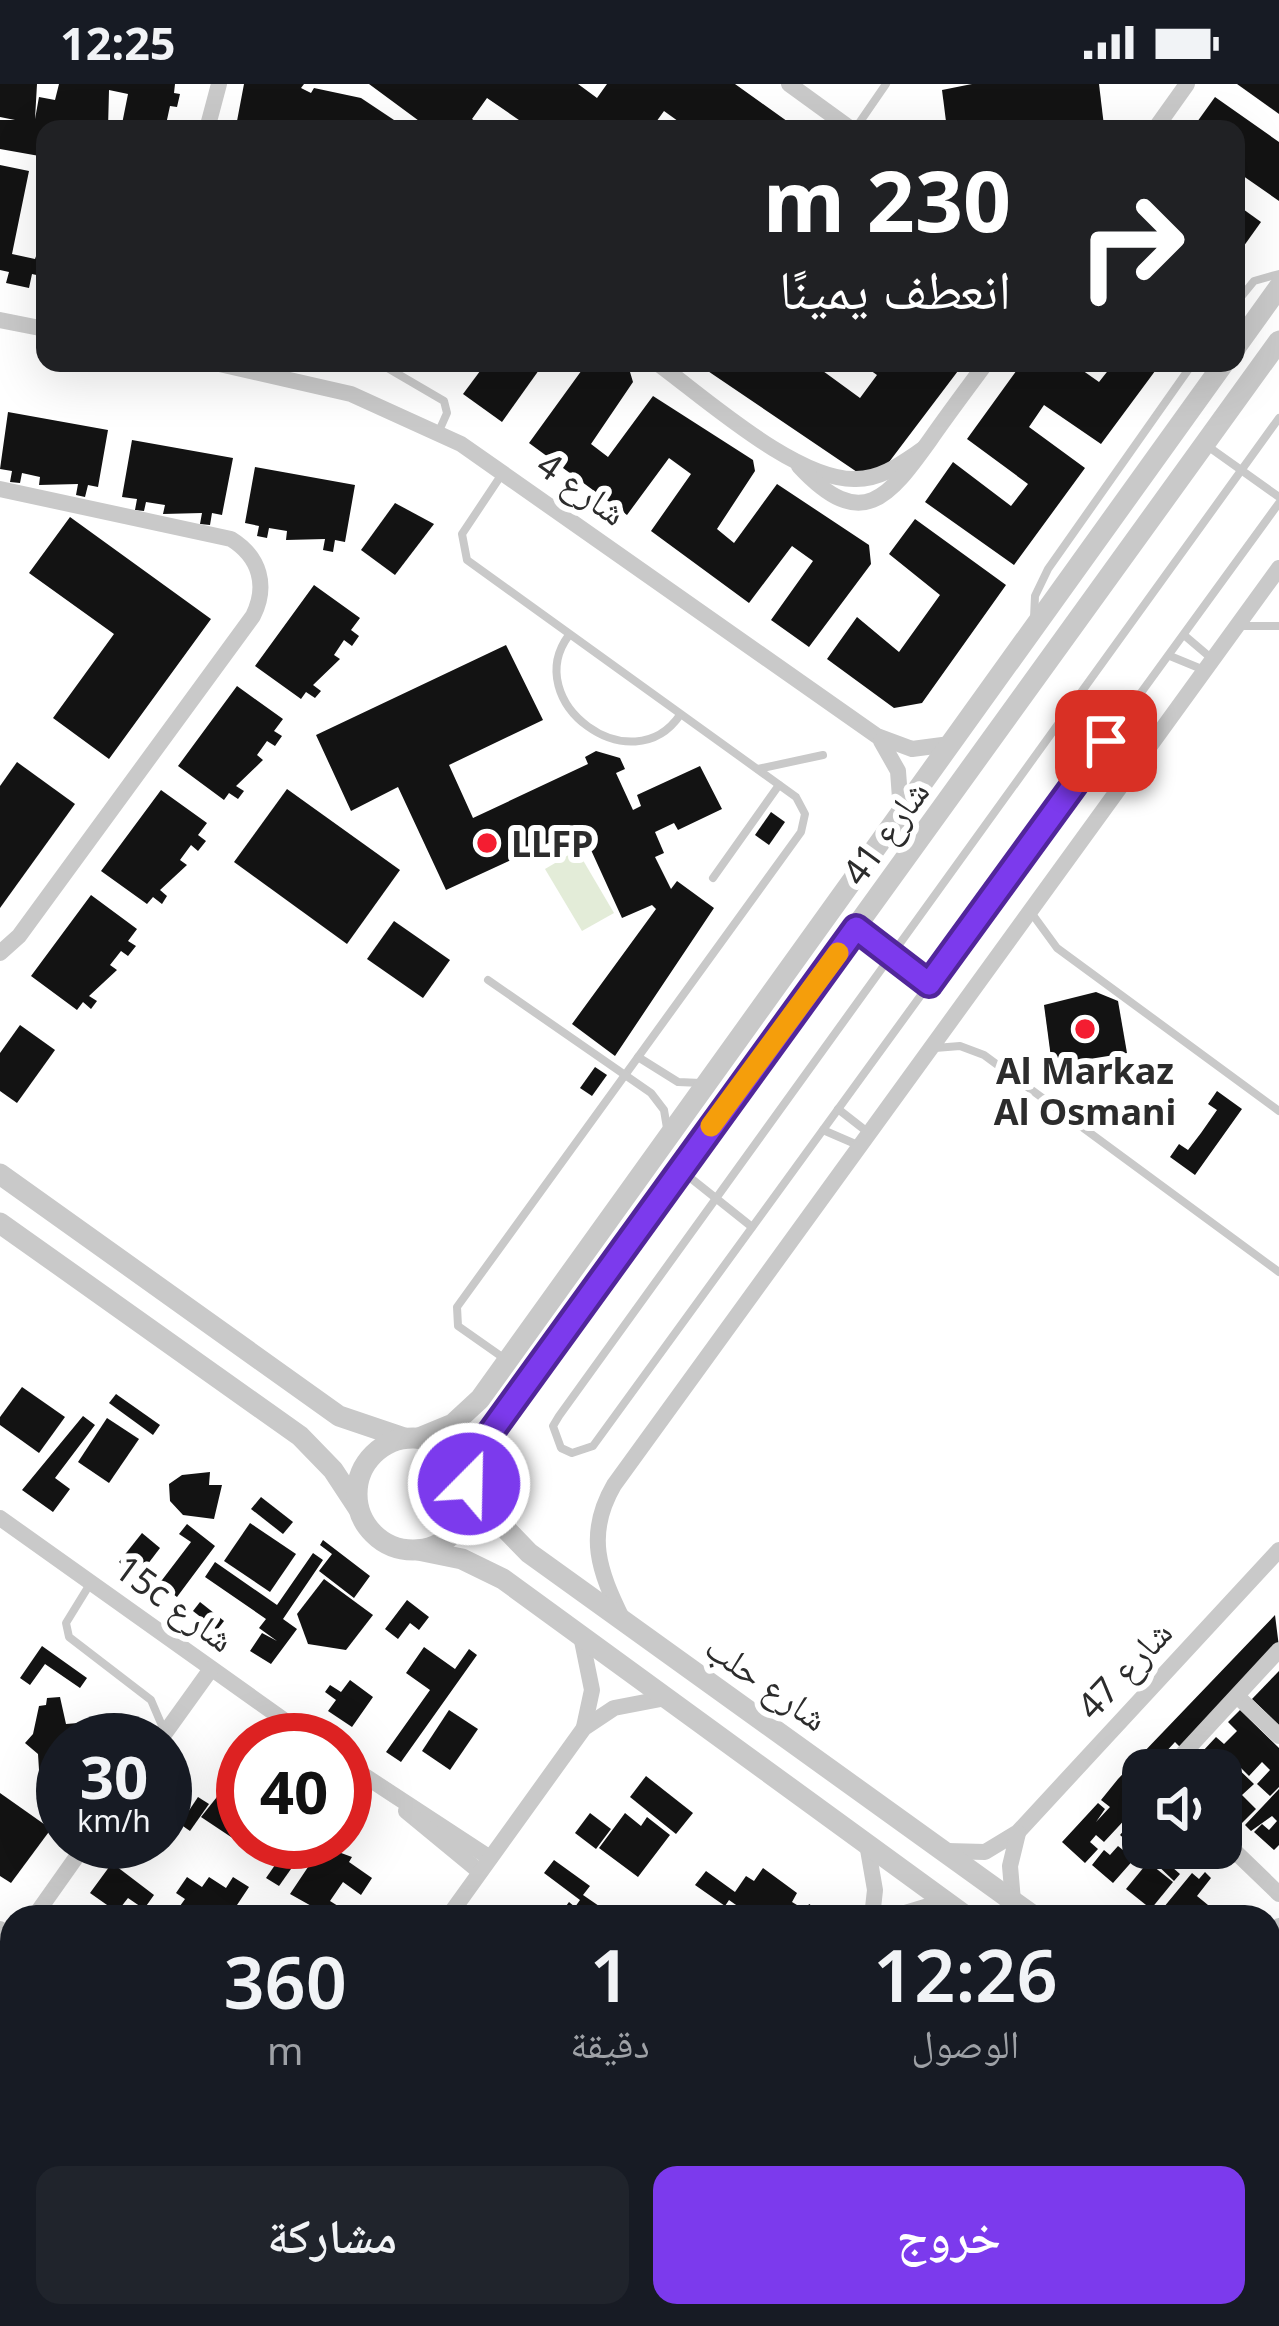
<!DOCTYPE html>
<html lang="ar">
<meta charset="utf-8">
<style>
:root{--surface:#171b24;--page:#20242c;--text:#f1f3f6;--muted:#9ea1a6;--accent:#7c3aed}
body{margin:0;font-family:"Noto Sans","Noto Naskh Arabic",sans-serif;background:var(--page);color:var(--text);direction:rtl;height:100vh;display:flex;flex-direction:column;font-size:45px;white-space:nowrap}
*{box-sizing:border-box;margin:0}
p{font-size:39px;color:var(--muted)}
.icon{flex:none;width:66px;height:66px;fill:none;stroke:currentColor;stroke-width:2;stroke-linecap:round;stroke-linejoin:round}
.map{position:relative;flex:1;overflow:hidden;direction:ltr}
.sheet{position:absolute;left:0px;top:1821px;width:1281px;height:423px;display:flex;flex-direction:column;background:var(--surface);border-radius:36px 36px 0 0;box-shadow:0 12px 48px #0002;direction:rtl}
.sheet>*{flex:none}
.hud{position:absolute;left:36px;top:36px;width:1209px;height:252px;border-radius:24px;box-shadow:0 12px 48px #0002;direction:rtl;background:#202124;color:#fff;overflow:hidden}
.buttons{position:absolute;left:1122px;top:1665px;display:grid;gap:24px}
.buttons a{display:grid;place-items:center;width:120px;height:120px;border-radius:24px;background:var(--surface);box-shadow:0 12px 48px #0002;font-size:60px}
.speed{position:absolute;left:36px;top:1629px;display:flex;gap:24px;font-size:60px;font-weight:700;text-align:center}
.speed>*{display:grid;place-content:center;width:156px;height:156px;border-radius:50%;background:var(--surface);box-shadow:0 12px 48px #0002;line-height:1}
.speed small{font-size:30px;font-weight:400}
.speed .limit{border:18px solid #d22;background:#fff;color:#111}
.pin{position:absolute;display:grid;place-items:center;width:102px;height:102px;color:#fff;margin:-51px;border-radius:24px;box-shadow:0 6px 18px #0006}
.me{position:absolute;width:132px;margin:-66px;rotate:23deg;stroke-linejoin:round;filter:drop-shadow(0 0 9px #0008)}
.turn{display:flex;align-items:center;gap:42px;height:252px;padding:0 36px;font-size:54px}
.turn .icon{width:156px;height:156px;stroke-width:2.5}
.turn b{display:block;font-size:84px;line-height:102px}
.eta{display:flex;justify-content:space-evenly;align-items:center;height:204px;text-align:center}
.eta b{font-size:72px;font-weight:600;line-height:84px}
.cta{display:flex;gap:24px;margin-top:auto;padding:24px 36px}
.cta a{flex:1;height:138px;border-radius:24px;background:var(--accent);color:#fff;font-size:48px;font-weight:600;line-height:138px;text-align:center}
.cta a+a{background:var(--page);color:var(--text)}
.status{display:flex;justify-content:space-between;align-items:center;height:84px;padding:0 60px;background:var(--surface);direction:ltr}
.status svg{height:33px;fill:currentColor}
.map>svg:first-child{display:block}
</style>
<div class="status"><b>12:25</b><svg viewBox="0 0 49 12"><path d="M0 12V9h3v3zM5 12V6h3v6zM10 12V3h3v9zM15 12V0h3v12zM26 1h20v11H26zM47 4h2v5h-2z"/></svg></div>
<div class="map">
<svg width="1279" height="2242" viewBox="0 0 1279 2242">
<rect width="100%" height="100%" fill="#fff"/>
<path fill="#e3ecd8" d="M577,766l37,63 -32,18 -37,-62z"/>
<g fill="#131313">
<path d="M0,0h37l-2,35 4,-22 16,3 4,-16h116l-1,9 6,1 -3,13 -7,-1 -5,23h-44l7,-35 -19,-4 -1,39h-63v28l-45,-8v-29h15l-15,-3z"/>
<path d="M244,0h60l-3,4 10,5 3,-5 47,10 33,22v9h-149l-8,-8z"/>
<path d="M369,0h209l19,14 10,-14h128l63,45h-109l-25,-18 -13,18h-119l-45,-31 -15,21 14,10h-56z"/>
<path d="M972,0h127l5,42 -157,3 -5,-39z"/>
<path d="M1237,0h42v30z"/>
<path d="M1215,13l64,45v59l-43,-30v-42h-44z"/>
<path d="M0,81l29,6 -17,83 23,5 10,-27v45l-13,-3 -3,14 -23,-5 3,-11 -9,-2z"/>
<path d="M1236,120l25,18 -25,35z"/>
<path d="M486,279h58l-42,59 -39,-28z"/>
<path d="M587,279h31l12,9 3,10 -42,62 17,13 45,-61 100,64 2,11 -38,58 17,14 43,-59 92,61 2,19 -62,83 -38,-27 42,-59 -21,-15 -43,57 -98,-72 40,-57 -22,-16 -42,57 -98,-72z"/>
<path d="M696,279h116l48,35 17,-23 -17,-12h104l-81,107 -26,2z"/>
<path d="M1022,279h50l27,19 15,-19h47l-60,81 -57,-39 -15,22 56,41 -71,97 -89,-63 28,-40 58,44 17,-22 -61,-45z"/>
<path d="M8,328l100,18 -10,57 -10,-2 -3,12 -9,-2 2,-11 -39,1 1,-8 -18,-4 -2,10 -10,-1 2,-11 -12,-2z"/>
<path d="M132,356l101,18 -11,57 -10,-2 -2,12 -10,-1 2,-11 -39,1 2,-9 -19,-3 -2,9 -9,-1 2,-11 -15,-2z"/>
<path d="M255,383l100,18 -10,57 -10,-2 -2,12 -10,-2 2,-11 -39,1 1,-9 -18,-3 -2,10 -10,-2 2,-10 -14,-3z"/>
<path d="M395,419l39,21 -39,51 -34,-25z"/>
<path d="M70,433l141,102 -102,140 -56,-41 61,-84 -85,-61z"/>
<path d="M915,435l91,66 -84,118 -28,5 -67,-49 30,-42 42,35 41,-57 -51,-41z"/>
<path d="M314,501l46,33 -9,12 8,6 -7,10 -8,-6 -10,15 6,4 -27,26 8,6 -6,7 -9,-6 -5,7 -46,-33z"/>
<path d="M506,561l37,75 -94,45 24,53 115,-54 -3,-7 11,-6 24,7 5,11 -9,4 17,37 8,-4 -4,-11 63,-29 22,43 -44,21 -4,-7 -19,9 9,21 -9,4 16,32 6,-8 37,27 -99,148 -43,-32 84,-115 -4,-4 -30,13 -41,-90 -135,62 -48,-103 -47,24 -35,-76z"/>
<path d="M237,602l46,33 -9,12 8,5 -7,10 -8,-5 -10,14 6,5 -27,26 8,5 -6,8 -9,-6 -5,7 -46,-34z"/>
<path d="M17,678l58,42 -75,104v-122z"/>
<path d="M287,705l113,81 -53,74 -113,-82z"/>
<path d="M161,706l46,33 -9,12 8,6 -8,10 -7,-6 -11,15 7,5 -27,25 7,6 -5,8 -9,-7 -6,7 -46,-33z"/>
<path d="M771,728l14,10 -16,23 -14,-10z"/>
<path d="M91,811l46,34 -9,12 8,5 -8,10 -7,-5 -11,14 7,5 -28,26 8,5 -6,8 -8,-7 -6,8 -46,-34z"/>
<path d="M394,837l56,39 -27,38 -56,-39z"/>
<path d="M1096,908l22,9 9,52 -75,12 -8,-60z"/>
<path d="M20,941l35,25 -38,53 -17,-12v-38z"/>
<path d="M595,983l12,8 -15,21 -12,-8z"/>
<path d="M1217,1007l25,18 -47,66 -25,-18 9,-13 9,6 13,-17 16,-23 -9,-6z"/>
<path d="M22,1303l43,30 -26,36 -39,-28v-8z"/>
<path d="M116,1310l44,31 -7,10 -44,-32z"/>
<path d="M83,1332l12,9 -40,53 15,11 -17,23 -31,-22z"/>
<path d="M107,1334l32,21 -30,44 -31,-21z"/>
<path d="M210,1388l-1,13h13l-8,34 -31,-4 -13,-14 -1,-17 13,-9z"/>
<path d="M261,1413l32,25 -10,12 -32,-25z"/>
<path d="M250,1439l46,31 -26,38 -46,-31z"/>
<path d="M187,1440l28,22 -38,51 -18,-13 32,-42 -12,-8z"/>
<path d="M142,1449l18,15 -22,29 -19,-15z"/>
<path d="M323,1456l47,36 -16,22 -35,-27 13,-17 -12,-9z"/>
<path d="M313,1469l10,7 -40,59 14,10 -26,35 -21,-13 12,-18 15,8 -18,-13 7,-9 -61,-42 10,-15 62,43z"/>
<path d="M324,1495l49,36 -27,35 -38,-6 -11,-30z"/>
<path d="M407,1516l22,17 -10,13 -9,-7 -12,16 -13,-10z"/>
<path d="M200,1518l24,19 -7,9 -24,-19z"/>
<path d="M1275,1531l4,32 -98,101 -6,-6 -25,27 -7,1 -13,15 13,15 -39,42 -8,-7 -6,7 8,7 -13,14 -23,-21 36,-39 7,6 -9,13 14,-15 -9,-7 17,-21z"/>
<path d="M42,1562l45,32 -7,10 -35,-24 -15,21 -10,-7z"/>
<path d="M424,1563l31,22 14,-20 8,6 -76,107 -15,-10 44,-62 -24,-17z"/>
<path d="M1279,1587v54l-27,-26z"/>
<path d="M350,1596l23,17 -21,30 -24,-16 8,-11 -11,-8 5,-7 11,7z"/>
<path d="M60,1613l6,27 12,-1 2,17h-17v28l-24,2 -1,-16 -13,-11 8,-9 6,-28 7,-1 1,-7z"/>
<path d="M449,1626l29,19 -28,41 -28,-19z"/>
<path d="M1240,1626l39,38v39l-9,9 -13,-12 13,-14 -8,-8 -13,14 -22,-22 -15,16 -24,-3 28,-30 8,7 13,-13 -9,-9z"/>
<path d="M1230,1677l24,23 -12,11 14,14 -17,17 -18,-17v-39z"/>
<path d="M646,1692l47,37 -17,21 -46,-37z"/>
<path d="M228,1699l15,7 -3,53 -39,-26z"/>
<path d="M1279,1705v56l-5,5 -20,-18 8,-8 7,6 8,-9 -5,-5 -21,15 -6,-6z"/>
<path d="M0,1709l51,36 -40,54 -11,-7z"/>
<path d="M198,1713l11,7 -19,27 -10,-7z"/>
<path d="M1143,1724v41l-30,34 -21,-18 12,-15 6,5 8,-9 11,9 6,-7 -15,-13z"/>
<path d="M590,1729l21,16 -15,20 -21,-16z"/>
<path d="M625,1729l16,13 6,-9 23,18 -32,42 -39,-29z"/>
<path d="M291,1758h19l-31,44 -13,-8z"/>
<path d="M322,1762l30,11 -3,5 23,16 -11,17 -18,-13 -13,19 8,5 -7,11 -41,-23z"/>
<path d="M1167,1764l16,7 -11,12 8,7 -6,7 -20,-19z"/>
<path d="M554,1776l36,26 -7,9 32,22h-57l11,-15 6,5 5,-7 -36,-27z"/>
<path d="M1148,1778l25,20 -22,27 -25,-20z"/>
<path d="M112,1779l42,32 -10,14 -16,-11 -11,14 -27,-19z"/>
<path d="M763,1784l34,25 -5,9 10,6 8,-4 3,13h-60l-24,-17 -4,6 -30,-21 11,-14 29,21 11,-16 8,5z"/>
<path d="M1205,1788l6,6 -14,18 11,9 -10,12 -39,-4 33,-40 7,6z"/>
<path d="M187,1793l15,10 7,-10 17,11 7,-11 16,10 -20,30h-57l13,-18 -9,-6z"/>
<path d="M1269,2172l10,8v48l-10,-6z"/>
<path d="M284,2232h56l2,10h-61z"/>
<path d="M689,2232h65l-7,10h-65z"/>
<path d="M787,2232l31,4 19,-4 13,10h-56z"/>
<path d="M874,2232h59l4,3 -6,7h-56l-5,-4z"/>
</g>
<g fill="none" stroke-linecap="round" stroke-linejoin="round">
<g stroke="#c9c9c9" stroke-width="8">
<path d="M855,45l31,-45"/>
<path d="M1236,219l18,-22 25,-7"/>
<path d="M379,279l65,38 3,12 -8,18"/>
<path d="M1279,334l-720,998 -6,10 8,22 11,5 21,-7 686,-943"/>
<path d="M1206,361l73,52"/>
<path d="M502,390l-40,60 5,26 329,237 9,17 -4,18 -344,475 1,19 47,33"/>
<path d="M1034,534l1,-22 13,-27 145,-206"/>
<path d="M1242,542h37"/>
<path d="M569,551c-50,67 63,150 111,80"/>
<path d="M1184,551l27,23"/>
<path d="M1170,572l34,14"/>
<path d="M1067,627l39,30"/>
<path d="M758,685l65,-14"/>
<path d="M713,794l66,-93"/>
<path d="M1030,827l27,37 222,163"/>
<path d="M857,846l72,54"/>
<path d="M488,896l163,113 13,17 3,18"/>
<path d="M935,964l25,-2 24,9 295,217"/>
<path d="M638,973l40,25 23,1"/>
<path d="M838,1025l32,25"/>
<path d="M823,1046l37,16"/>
<path d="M683,1088l69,55"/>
<path d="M90,1500l-24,39 3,14 82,63 12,28"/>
</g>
<g stroke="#c9c9c9" stroke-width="16">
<path d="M789,0l62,45"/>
<path d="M207,45l12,-45"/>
<path d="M1155,45l32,-45"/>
<path d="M0,236l45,9"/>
<path d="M215,279l136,31 110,50 416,292 35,13 38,-5"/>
<path d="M657,279c48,35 140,118 199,116 26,0 46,-16 67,-30"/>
<path d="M799,382c63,68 90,31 131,-26 18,-26 37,-51 56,-77"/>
<path d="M0,405l231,50c29,18 37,47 22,77l-234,320 -19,17"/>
<path d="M881,657l17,30 3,41"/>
<path d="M0,1434l312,222"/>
<path d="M623,1536c-24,-49 -38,-85 -9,-135l665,-917"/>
<path d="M581,1552l11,54 -8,37"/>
<path d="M1237,1612l42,40"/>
<path d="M160,1656l51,-71"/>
<path d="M345,1679l145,95"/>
<path d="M1168,1686l111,-120"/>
<path d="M406,1727l74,61"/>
<path d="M1221,1754l58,56"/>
<path d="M867,1760l8,46 -3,27"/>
<path d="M947,1767l38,1 33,-20 261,-282"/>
<path d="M1013,1817l-3,-35 8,-33"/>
<path d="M34,1833l53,-75"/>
<path d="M448,1833l136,-189 30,-20 52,-10"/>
<path d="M892,1833l53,-16"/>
<path d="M0,1845l12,9"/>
<path d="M1269,1853l10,-11"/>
<path d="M0,1881l12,-17"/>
<path d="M1107,2232l14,10"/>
<path d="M0,2241l2,1"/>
<path d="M154,2242l8,-10"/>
<path d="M585,2242l7,-10"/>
</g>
<g stroke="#c9c9c9" stroke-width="21">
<path d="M1236,263l43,-60"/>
<path d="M0,1090l339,242 65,22"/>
<path d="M0,1139l300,213 33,34 25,38"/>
<circle cx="413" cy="1410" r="56"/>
<path d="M419,1354l34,-14 27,-25 744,-1036"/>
<path d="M469,1400l22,-52 788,-1091"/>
<path d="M470,1408l59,61 506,364"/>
<path d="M418,1466l44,9 41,20 464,338"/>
<path d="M1269,2005l10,7"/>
<path d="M1269,2053l10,7"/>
</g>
</g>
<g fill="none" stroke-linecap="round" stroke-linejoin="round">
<g stroke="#51269a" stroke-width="30">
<path id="route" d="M469,1400l22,-52 365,-504 73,56 177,-243"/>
</g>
<use href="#route" stroke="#7c3aed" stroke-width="21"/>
<path stroke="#f59e0b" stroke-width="21" d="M711,1042l127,-173"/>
</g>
<g fill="#f41d31" stroke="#fff" stroke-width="4.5">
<circle cx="487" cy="759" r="12"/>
<circle cx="1085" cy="945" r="12"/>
</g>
<g text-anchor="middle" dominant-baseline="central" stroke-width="12" stroke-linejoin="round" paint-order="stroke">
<g font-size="36" fill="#2c2c2c" stroke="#fff">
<text transform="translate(582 404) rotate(35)">شارع 4</text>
<text transform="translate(885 748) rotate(-54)">شارع 41</text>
<text transform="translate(175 1519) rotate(36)">15c شارع</text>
<text transform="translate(1124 1585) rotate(-47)">شارع 47</text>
<text transform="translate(767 1598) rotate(35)">شارع حلب</text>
</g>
<g font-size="36" font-weight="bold" fill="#2c2c2c" stroke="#fff" text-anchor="start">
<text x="511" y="759">LLFP</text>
<text x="1085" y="986" text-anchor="middle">Al Markaz<tspan x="1085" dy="41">Al Osmani</tspan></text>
</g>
</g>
</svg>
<div class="buttons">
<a><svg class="icon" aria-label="sound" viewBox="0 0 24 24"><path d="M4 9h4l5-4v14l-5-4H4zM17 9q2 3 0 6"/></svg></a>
</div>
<div class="speed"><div>30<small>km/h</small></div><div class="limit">40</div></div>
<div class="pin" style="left:1106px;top:657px;background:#d93025"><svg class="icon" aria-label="arrive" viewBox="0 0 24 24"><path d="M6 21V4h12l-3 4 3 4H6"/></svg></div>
<svg class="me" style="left:469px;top:1400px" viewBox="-20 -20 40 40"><circle r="17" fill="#7c3aed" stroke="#fff" stroke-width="3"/><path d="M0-11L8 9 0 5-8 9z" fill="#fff"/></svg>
<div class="hud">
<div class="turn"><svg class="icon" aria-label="right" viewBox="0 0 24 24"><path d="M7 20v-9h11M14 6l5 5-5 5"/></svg><div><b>230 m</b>انعطف يمينًا</div></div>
</div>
<section class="sheet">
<div class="eta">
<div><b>12:26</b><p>الوصول</p></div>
<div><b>1</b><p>دقيقة</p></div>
<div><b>360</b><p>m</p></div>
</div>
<div class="cta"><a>خروج</a><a>مشاركة</a></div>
</section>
</div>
